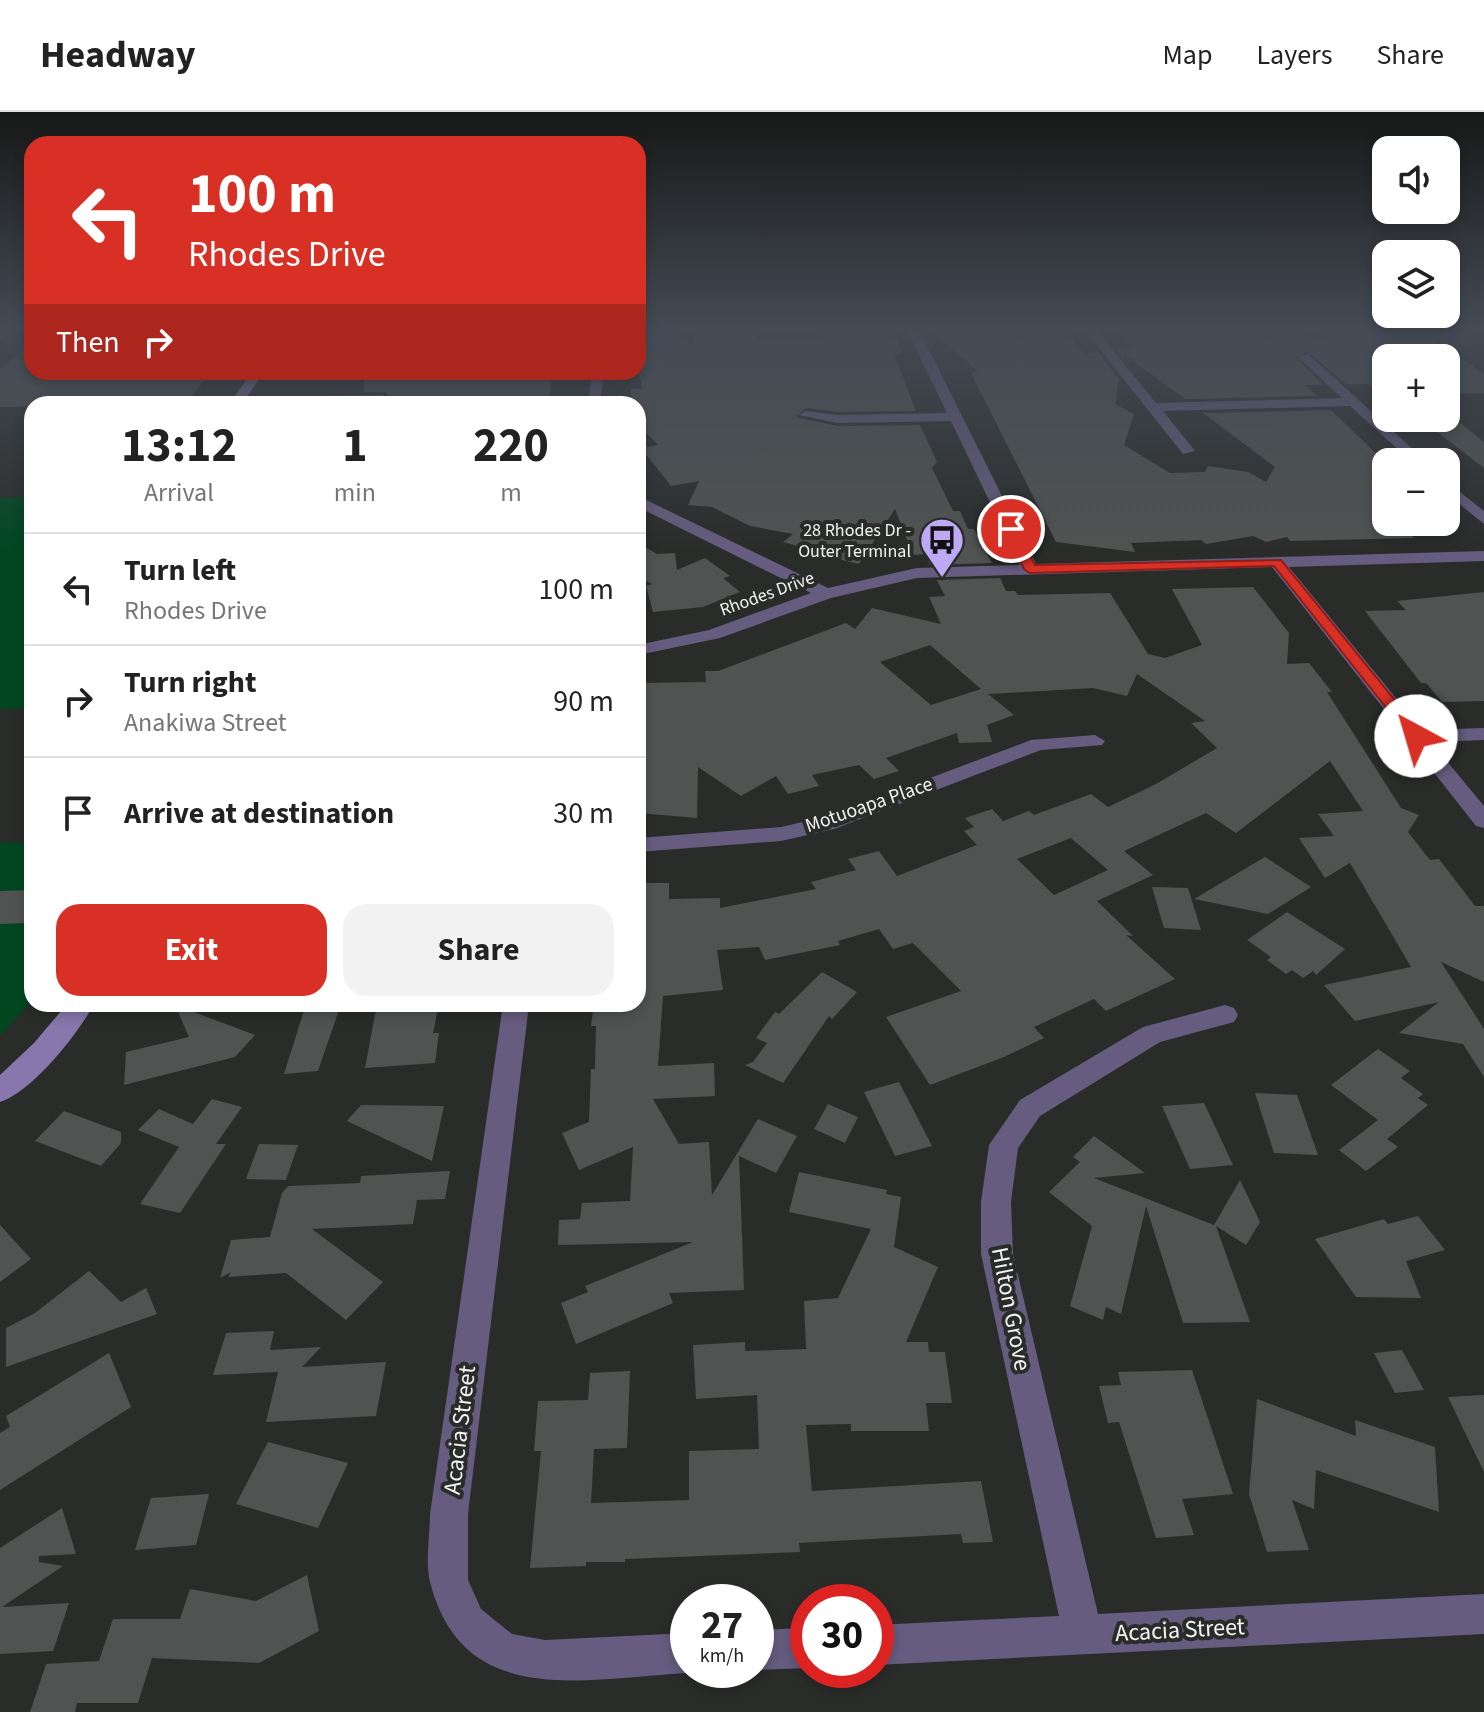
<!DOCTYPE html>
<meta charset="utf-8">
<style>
:root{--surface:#fff;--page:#f2f2f2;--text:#222;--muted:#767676;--line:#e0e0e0;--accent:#d93025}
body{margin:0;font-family:"Source Sans 3",sans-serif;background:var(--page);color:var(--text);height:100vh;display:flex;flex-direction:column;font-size:30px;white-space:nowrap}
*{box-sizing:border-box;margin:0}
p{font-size:26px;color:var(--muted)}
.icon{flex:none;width:44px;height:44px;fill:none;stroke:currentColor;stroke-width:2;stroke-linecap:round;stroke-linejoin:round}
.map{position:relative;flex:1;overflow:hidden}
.sheet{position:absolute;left:24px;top:284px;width:622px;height:616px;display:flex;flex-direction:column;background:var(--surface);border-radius:24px;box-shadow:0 4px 12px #0003}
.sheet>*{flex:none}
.hud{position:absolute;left:24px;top:24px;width:622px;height:244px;border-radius:24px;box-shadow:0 4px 12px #0003;background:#d93025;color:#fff;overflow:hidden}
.tools{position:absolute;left:1372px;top:24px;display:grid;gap:16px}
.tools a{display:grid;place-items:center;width:88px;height:88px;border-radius:16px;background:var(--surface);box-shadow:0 4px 12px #0003;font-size:40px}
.speed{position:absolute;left:670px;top:1472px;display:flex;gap:16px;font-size:40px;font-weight:700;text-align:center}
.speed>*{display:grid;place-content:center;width:104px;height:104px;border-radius:50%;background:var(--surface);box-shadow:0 4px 12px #0003;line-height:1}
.speed small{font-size:20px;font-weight:400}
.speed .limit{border:12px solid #d22;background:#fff;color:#111}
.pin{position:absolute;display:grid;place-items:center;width:68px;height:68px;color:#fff;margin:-34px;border:4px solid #fff;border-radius:50%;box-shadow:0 2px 8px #0007}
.me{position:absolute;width:88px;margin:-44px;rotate:321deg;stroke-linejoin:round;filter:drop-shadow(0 0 6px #0008)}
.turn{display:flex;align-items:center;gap:28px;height:168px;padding:0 32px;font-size:36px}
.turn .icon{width:104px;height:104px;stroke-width:2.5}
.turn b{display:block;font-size:56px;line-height:68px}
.then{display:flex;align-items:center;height:76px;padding:0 32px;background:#0003;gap:16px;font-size:30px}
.eta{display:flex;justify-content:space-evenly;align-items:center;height:136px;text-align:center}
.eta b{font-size:48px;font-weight:700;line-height:56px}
.primary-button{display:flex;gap:16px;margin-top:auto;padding:16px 32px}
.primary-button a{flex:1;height:92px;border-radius:24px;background:var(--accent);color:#fff;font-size:32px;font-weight:700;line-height:92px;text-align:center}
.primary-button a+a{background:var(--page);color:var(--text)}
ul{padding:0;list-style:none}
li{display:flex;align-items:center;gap:24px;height:112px;padding:0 32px;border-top:2px solid var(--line)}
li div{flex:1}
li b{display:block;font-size:30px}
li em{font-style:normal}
header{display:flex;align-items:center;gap:48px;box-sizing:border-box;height:112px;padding:0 40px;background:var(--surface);border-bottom:2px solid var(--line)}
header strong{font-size:38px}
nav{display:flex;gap:44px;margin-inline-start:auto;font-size:28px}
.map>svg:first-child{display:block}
</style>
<header>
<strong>Headway</strong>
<nav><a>Map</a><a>Layers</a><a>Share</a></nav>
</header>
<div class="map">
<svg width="1484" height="1600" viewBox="0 0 1484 1600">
<rect width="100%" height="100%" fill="#2a2c2a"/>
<g fill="#004721">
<path d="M32,385v211l-32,1v-211z"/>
<path d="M32,730v158l-32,36v-193z"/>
</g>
<g fill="#505351" fill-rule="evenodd">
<path d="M663,216l30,17 4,-17h62l-3,12 67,-2 -2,-6h14l-2,-4h59l10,25 -8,1 22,57 -79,1 -31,-4 -10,9 41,9 83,-1 17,37 -5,6 21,43h7l8,18h6l18,34 -62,2 -5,-11 -12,1 -18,-46 -36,55 -58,-14 3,-2 -21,-6 10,-8 -43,-8 -38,-19 -24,-2 11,-24 -28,5 -30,-38 17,-3 -20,-21v-20h-7v-15h12l-5,-16v-43z"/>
<path d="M930,216h134l20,26 14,-2 21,27 -4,25 19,10 -10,31 46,28 35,-1 3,-6 40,6 18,10 9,-15 -72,-54 128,-3 55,53v59h13l15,16 -124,3 -3,-4 -21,5 -13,-6 -47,8 -5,-4 -70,3 4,9 -79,-10 -85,-169 7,-1z"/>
<path d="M1254,216l66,10 3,-8 57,-2 14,2 -2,9 39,-1 53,36v19l-38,1v-36h-60v41l-18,-15h-22l-39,-33 -12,6 28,28h-18l12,11 -132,3 -61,-45 -1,4 -7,-9 15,-2 -12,-18z"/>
<path d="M32,230v30h179l-26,32 -185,3v-38z"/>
<path d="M408,260h145l-5,32h-34l1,-6 -56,1 -2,5h-67l2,-6 -7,-6h-21v-17z"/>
<path d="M1419,306h35l30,24v26z"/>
<path d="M638,431l19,11 18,-1 2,17 28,-12 25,18 -7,2 17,14 -37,15 -50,5 -7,-26 6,-2 -14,-8z"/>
<path d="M1000,466l6,13h9l3,4 92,-2 38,61 17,4 37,-13 -30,-56 81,-2 36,46 -2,31 22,-1 23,29h-5l74,116 18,7 -11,17 22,28 9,-1 36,47h9v76l-43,-20 43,67v48l-21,-33 -64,-11 40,-31 -84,19 -31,-36 87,-18 -61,-104 -25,15 -26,-40 35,-2 -16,-22 45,-3 -33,-50 -94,72 -30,-20 -82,38 29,24 -56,26 36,35 -7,-1 49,44 -69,32 -12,-12 -60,28 10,11 -40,19 -74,28 -44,-68 75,-26 -48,-48 -20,6 -14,-20 -41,12 2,4 -75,15 -6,-13 -42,3 6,40 -60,6 -5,70 56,-3 1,33 -62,3 26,45 30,-2 3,53 46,-76 39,17 -21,37 -37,-17 5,134 -75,3 4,10 -97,41 -15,-41 27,-11 -3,-6 108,-44 -135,3 1,-25 21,-1 2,-16 48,-2 3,-54 -54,23 -17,-37 27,-11 2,-53h4l1,-43h-5l3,-22h44v-121h31v16l51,-1v10l96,-19 -5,-7 45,-12 -8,-11 31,-8 18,25 80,-31 -13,-14 10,-4 -9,-9 27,-9 11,12 26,-10 5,4 57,-21 17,13 48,-23 61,-36 -26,-25 14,-2 -68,-47 -10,22 -34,-8 -105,6 26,21 -27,10 5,17 -33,1 -2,-10 -71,25 13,13 -25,8 -15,-14 -47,10 7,11 -31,8 -12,-18 -35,20 -43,-29 -1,51 -59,-5v-130l68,-1 -1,-11h13l128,-48 9,6 17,-21 69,16 -12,-27 16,-1 -8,-16zM930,533l51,44 -50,16 -51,-43zM1071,726l37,32 -54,25 -37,-36z"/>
<path d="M1484,480v109l-42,1 -16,-19h-5l-56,-72 41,-1 -9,-9z"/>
<path d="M1265,745l46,30 -43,27 -74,-15z"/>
<path d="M1152,775l36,1 13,42 -37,-2z"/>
<path d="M32,778v33l-32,1v-33z"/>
<path d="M1287,800l58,37 -29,26 -3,-4 -10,7 -11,-8 -6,4 -19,-14 4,-3 -24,-17z"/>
<path d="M822,860l35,20 -25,27 -3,-3 -46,67 -38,-18 8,-3 14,-19 -11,-5 19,-26 4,2z"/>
<path d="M306,892h35l-23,67 -34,3z"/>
<path d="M377,892h62l-6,29h6l-4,30 -70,5z"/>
<path d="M175,893l80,30 -20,22 -111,28 2,-33 63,-15z"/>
<path d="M1378,937l32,22 -9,7 22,16 -5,4 10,7 -41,34 11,8 -32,24 -27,-21 39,-30 -47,-35z"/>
<path d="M899,970l33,64 -37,10 -31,-64z"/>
<path d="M1255,981l42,2 21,60 -44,-2z"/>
<path d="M212,987l30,8 -26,37h10l-46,69 -40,-9 39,-57 -41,-17 21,-21 34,15z"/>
<path d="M1204,991l15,32 14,30 -43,4 -28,-63z"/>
<path d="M828,992l30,13 -13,26 -31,-14z"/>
<path d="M361,993l83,1 -12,55 -85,-40z"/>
<path d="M64,999l57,21v11l-20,23 -66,-25z"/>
<path d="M1094,1024l51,37 -51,5 120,47 26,-45 20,42 -14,23 -30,-19 34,96 -67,1 -37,-117 -25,108 -15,-7 -3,13 -33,-14 22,-80 -43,-34 31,-30 -7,-5z"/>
<path d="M259,1032l39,1 -12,35 -40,-1z"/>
<path d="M450,1059l-5,28 -28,1 -4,24 -101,5 71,53 -37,38 -60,-47 -58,4 3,-5 -11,6 11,-38 39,-3 12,-44 6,-7 72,-3 1,-7z"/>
<path d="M799,1060l88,18 -1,4 15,3 -7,50 44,20 -32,75h22l1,10h16l7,51h-26l3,28h-78v-7l-45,1 6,66 169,-10 12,61 -30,1 -2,-9 -162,9 1,9 -175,7v3h-39v4l-56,2 11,-117h-7l4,-50 50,-1 2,-27 40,-2 -3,77 -33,1 -3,54 98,-3v-49l70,-2 -2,-54 -61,4 -3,-54 52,-3v9l61,-2 -2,-48 34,-3 33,-69 -82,-17z"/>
<path d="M1418,1104l27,34 -39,11 15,37 -65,-1 -41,-58 69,-20 4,5z"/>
<path d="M0,1113l31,34 -31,23z"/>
<path d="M89,1159l32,31 25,-14 11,26 -151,53v-39l29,-15z"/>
<path d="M274,1219l-4,19 51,-3 -19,20 84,-5 -10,54 -110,6 12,-50 -65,3 13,-42z"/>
<path d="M1402,1238l22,40 -29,3 -21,-40z"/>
<path d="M109,1241l22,54 -131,83v-57l10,-6 -4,-11z"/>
<path d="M1192,1258l41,124 -51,5 12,36 -38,3 -37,-116 -11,1 -9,-37 22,-1 -3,-13z"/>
<path d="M1484,1283v77l-36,-75z"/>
<path d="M1257,1287l99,37 -1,-16 80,27 4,65 -123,-42 -2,39 -22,-9 17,50 -42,2 -18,-58z"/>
<path d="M268,1330l80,21 -30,65 -82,-24z"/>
<path d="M209,1382l-13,51 -61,5 16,-52z"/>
<path d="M62,1396l14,46 -37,2v6l24,4 -61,41 67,-4 -16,48 -53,3v-106z"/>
<path d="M307,1463l12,56 -60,32 -107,-5 -14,45h-61l-2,9h-45l16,-48 53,-3 14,-42h67l10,-30 66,12z"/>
</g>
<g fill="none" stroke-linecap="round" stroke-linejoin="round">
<g fill="#665c7f" fill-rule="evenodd">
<path d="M906,216h12l118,236 448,-13v10l-195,6 133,163 62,-2v12l-53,2 53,64v22l-8,-2 -204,-259 -355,11 -86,20 -111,40 -82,17v-10l71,-15 102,-37 -173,-86v-11l190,92 89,-20 103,-3 -69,-144 -114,2 -38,-8 7,-4 31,4 110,-2z"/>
<path d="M1083,216h12l61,75 186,-5 -44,-41 10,-3 119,108h-15l-62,-56 -187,5 32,40 -12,3z"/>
<path d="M1446,216h38v5z"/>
<path d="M592,260h12l-4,32h-12z"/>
<path d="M383,283l6,4 -1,3 -155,2 -2,-3 6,-4z"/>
<path d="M1446,369l38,30v13l-38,-31z"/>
<path d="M1095,623l10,6 -3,4 -61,5 -207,79 -53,12 -143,11v-14l143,-11 48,-11 202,-76z"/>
<path d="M503,892h26l-61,510v66l13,29 31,25 33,6 143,-7v37h7l-7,3c-102,5 -225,38 -258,-91 -5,-20 0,-47 0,-68z"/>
<path d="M1225,893l9,3 4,7 -4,7 -74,20 -120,74 -22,32 -7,54 2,52 85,360 386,-20v40l-608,31v-40l183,-9 -78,-362v-52l8,-57 31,-45 123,-73z"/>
<path d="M808,1516v40l-52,2v-40z"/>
</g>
<g fill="#8777ad" fill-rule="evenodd">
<path d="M252,260h12l-22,32h-13z"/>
<path d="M67,892h27c-16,30 -62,88 -94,98v-27l34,-32z"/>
</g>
<g stroke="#b9bab9" stroke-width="5">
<path id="rail" d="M0,223l8,-7"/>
</g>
<use href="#rail" stroke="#2a2c2a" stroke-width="3" stroke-dasharray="10" stroke-linecap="butt"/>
</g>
<linearGradient id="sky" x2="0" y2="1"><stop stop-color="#171817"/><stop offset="0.49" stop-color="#444b55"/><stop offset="1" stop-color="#444b55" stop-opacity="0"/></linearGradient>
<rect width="1484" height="440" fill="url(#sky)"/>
<path fill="#d93025" stroke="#8d1f18" stroke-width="2" d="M1006,415h9l20,38 246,-5 143,176 -13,3 -137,-173 -244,7 -6,-4z"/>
<defs>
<g id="bus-pin" transform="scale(2.3)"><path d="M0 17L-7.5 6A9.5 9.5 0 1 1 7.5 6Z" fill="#bea9f4" stroke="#2a2c2a"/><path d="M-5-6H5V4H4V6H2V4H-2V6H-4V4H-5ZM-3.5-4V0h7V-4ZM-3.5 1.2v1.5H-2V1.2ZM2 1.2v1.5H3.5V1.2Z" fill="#111"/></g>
</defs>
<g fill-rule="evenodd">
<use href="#bus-pin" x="942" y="428"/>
</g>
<g text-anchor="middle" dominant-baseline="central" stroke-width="8" stroke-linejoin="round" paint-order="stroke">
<g font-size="18" fill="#f2f3f2" stroke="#2a2c2a" text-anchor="end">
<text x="911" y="418">28 Rhodes Dr -<tspan x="911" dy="21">Outer Terminal</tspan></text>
</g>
<g font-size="18" fill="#f2f3f2" stroke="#2a2c2a">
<text transform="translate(767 482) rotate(-20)">Rhodes Drive</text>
</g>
<g font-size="20" fill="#f2f3f2" stroke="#2a2c2a">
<text transform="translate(869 693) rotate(-19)">Motuoapa Place</text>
</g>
<g font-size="24" fill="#f2f3f2" stroke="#2a2c2a">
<text transform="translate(1011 1197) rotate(79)">Hilton Grove</text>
<text transform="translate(460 1318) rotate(-83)">Acacia Street</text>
<text transform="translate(1180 1518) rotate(-3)">Acacia Street</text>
</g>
</g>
</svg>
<div class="tools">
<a><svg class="icon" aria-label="sound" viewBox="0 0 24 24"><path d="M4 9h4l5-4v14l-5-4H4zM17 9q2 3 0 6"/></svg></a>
<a><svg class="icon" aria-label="layers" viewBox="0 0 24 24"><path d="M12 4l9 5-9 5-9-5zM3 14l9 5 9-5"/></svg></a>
<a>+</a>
<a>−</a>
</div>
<div class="speed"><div>27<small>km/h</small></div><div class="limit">30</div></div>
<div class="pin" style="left:1011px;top:417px;background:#d93025"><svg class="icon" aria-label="arrive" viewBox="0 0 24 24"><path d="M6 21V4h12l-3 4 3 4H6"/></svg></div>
<svg class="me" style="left:1416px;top:624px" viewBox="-20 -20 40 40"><circle r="19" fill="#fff"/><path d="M0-13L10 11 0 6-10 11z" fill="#d93025"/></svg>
<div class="hud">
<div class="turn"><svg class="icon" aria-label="left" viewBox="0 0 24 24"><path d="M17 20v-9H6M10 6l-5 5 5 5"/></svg><div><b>100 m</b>Rhodes Drive</div></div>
<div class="then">Then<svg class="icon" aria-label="right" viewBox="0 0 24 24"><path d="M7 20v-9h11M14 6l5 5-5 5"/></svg></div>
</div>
<section class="sheet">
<div class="eta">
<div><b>13:12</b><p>Arrival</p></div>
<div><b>1</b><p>min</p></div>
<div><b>220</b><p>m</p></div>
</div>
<ul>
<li><svg class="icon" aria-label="left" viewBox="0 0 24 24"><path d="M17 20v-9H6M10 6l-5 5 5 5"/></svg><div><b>Turn left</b><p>Rhodes Drive</p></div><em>100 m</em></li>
<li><svg class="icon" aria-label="right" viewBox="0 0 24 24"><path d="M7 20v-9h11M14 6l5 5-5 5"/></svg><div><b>Turn right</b><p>Anakiwa Street</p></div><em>90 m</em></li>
<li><svg class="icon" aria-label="arrive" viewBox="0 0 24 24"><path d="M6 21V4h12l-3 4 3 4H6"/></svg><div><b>Arrive at destination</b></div><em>30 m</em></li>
</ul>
<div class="primary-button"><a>Exit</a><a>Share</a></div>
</section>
</div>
